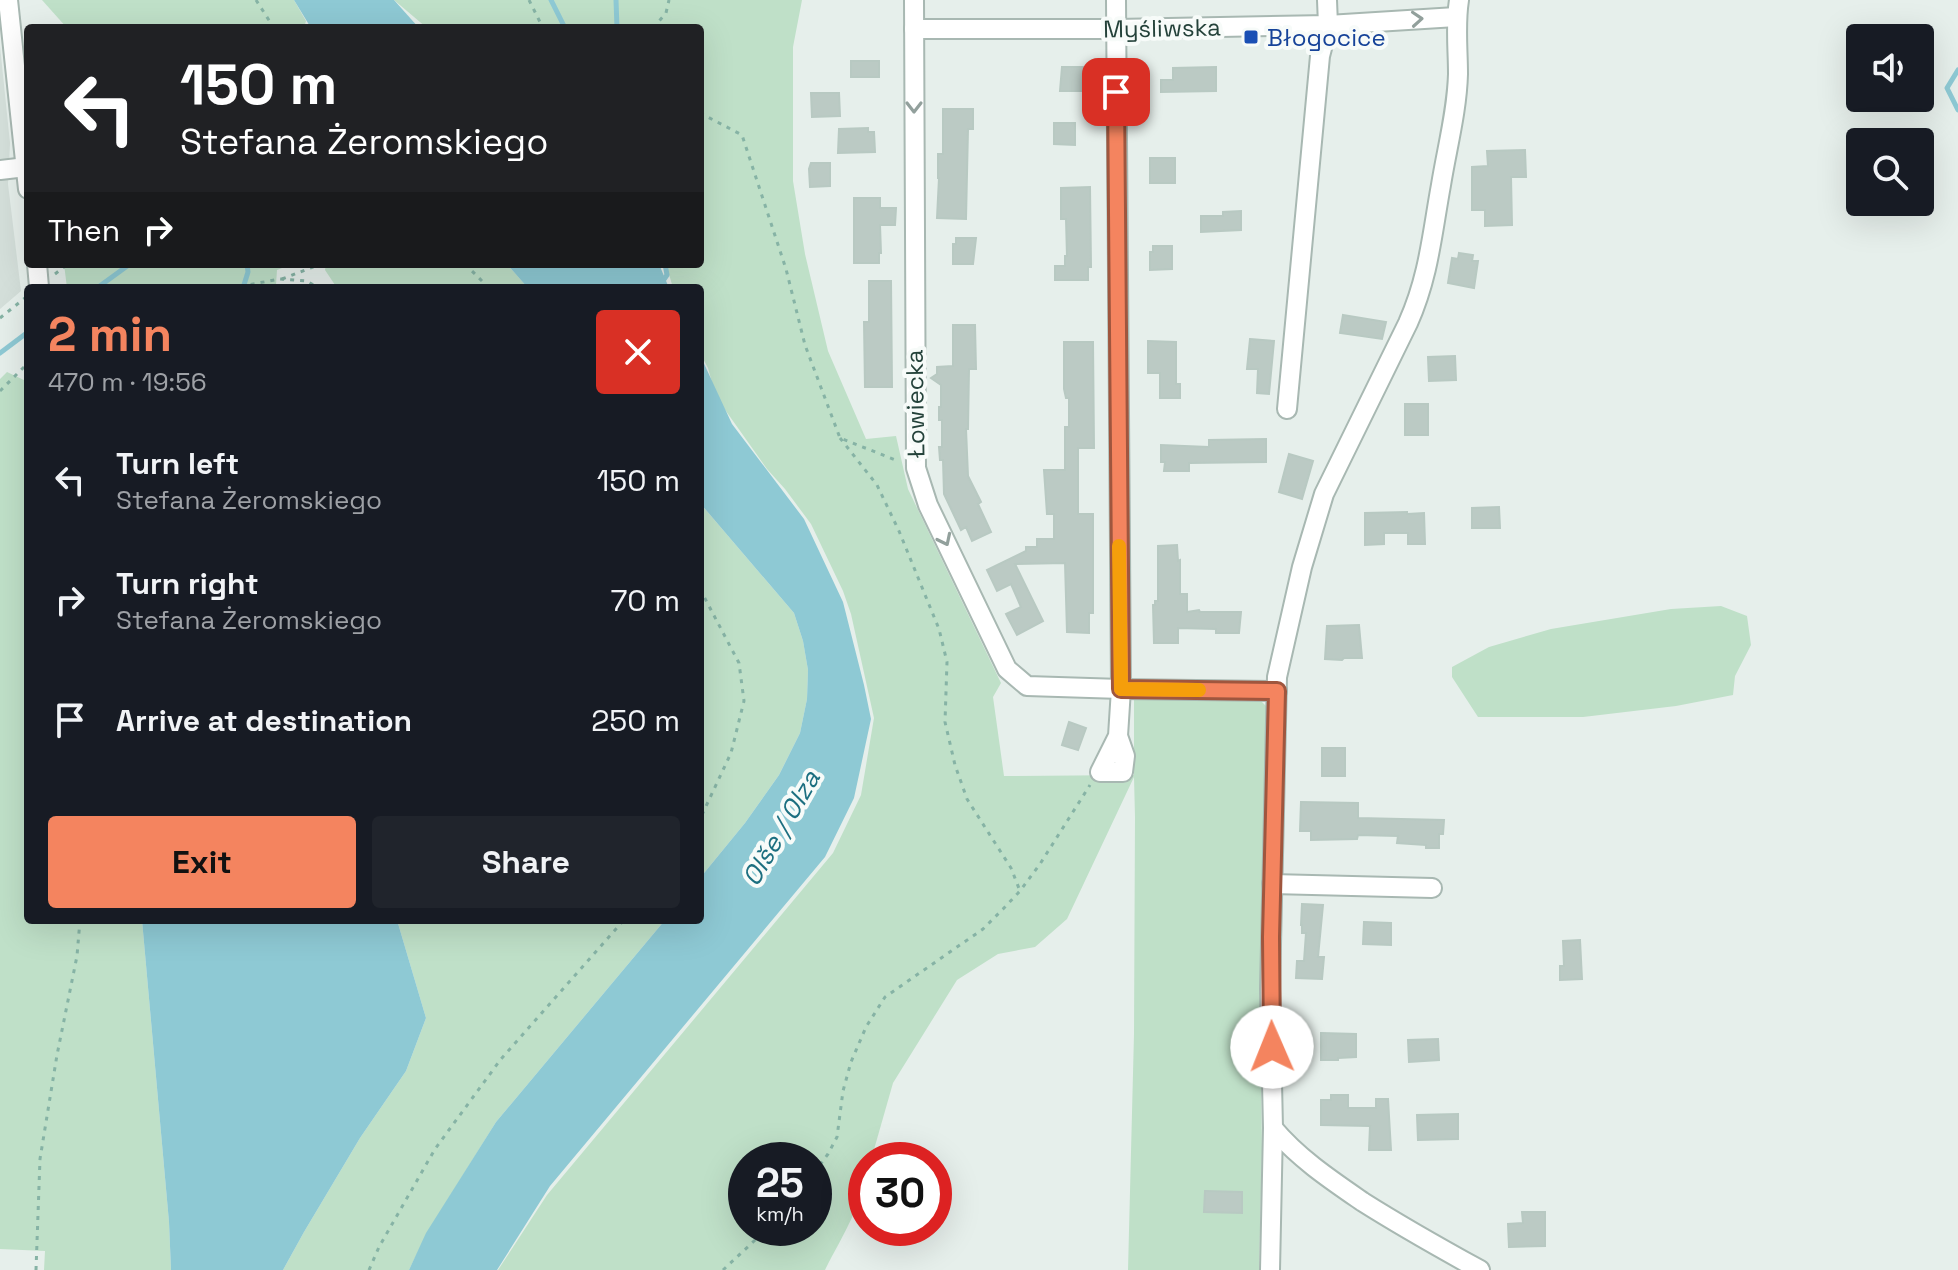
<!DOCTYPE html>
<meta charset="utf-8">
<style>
:root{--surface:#171b24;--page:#20242c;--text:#f1f3f6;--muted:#9ea1a6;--accent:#f4845f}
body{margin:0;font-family:"Space Grotesk",sans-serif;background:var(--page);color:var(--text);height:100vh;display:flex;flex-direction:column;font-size:30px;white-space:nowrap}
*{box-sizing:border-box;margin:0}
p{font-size:26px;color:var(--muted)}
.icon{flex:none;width:44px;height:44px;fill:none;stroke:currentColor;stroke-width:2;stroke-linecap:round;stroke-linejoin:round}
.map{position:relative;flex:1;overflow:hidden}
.drawer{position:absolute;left:24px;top:284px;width:680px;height:640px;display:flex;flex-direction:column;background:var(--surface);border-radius:8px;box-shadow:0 8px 32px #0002}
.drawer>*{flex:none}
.top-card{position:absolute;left:24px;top:24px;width:680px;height:244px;border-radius:8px;box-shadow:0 8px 32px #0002;background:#202124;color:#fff;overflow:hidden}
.fabs{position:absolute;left:1846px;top:24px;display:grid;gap:16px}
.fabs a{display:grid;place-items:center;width:88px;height:88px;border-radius:8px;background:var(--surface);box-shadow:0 8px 32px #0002;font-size:40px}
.speed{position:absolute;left:728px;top:1142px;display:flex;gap:16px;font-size:40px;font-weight:700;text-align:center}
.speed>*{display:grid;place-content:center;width:104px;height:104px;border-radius:50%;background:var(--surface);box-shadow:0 8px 32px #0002;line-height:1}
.speed small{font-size:20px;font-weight:400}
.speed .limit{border:12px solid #d22;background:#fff;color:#111}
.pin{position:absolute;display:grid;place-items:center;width:68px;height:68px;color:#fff;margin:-34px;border-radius:16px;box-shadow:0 4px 12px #0006}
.me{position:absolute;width:88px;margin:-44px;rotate:359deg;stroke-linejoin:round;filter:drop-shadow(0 0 6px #0008)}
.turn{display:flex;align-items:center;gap:28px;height:168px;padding:0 24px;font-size:36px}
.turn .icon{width:104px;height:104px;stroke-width:2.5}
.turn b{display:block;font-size:56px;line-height:68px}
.then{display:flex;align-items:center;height:76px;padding:0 24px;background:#0003;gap:16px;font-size:30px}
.round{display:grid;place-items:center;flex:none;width:84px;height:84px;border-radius:8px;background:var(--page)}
.summary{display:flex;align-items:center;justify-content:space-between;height:136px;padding:0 24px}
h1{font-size:48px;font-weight:700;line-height:60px;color:var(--accent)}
.button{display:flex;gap:16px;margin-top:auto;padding:16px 24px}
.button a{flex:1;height:92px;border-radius:8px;background:var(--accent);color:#111;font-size:32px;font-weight:700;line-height:92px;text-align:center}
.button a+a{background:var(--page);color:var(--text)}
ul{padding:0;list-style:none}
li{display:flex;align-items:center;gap:24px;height:120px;padding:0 24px}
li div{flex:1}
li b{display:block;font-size:30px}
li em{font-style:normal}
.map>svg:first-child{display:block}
</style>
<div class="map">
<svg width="1958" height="1270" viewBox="0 0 1958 1270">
<rect width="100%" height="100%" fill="#e6efeb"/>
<path fill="#d4dfda" d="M0,46l10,97 -2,41 13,107 -21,18z"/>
<g fill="#bfe0c8" fill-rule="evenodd">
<path d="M42,0h252l12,21 -2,7h-237z"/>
<path d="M394,0h408l-9,47v134l12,73 23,97 38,88 30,-3 12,53 93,194 -8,14 11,79 130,-1v-77l123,-1 10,10 -7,287 2,157 -3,119h-131l6,-236 1,-217 -1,-40 -67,142 -32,28 -37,7 -41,26 -64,103 -22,77h-5c0,41 -23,74 -41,110h-327l49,-75 286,-342 28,-58 13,-77 -23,-104 -8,-23 -32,-67 -26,-35 -18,-20 -51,-72 -8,-29 -8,-15v-65h-27l-7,-24h34v-236h-273zM746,1160h68v68h-68z"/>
<path d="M64,264h228l-15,6 -1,15 33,3h-242z"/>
<path d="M326,264h181l20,23 9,1h-199l-12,-18z"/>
<path d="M7,372l21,10v538h114l27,302 2,48h-127l1,-19 -45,-2v-870z"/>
<path d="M700,503l94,110 9,28 5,29 -1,29 -7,34 -21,42 -34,48 -45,55z"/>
<path d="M1721,606l26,10 4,29 -16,31 -2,19 -57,11 -93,11h-105l-26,-40v-10l37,-20 62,-18 120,-20z"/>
<path d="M397,920h268l-169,202 -69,111 -18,37h-126l21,-38 56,-94 46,-67 20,-53z"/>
</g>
<g fill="#8ec9d4">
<path d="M294,0h100l25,28h-108z"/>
<path d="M507,264h152l10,24 -142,-1z"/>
<path d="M700,355l32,69 72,95 39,83 21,83 7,34 -17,79 -29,59 -275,329 -53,84h-88l17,-37 70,-111 169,-202h35v-42l45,-55 34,-48 21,-42 7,-34 1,-29 -5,-29 -9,-28 -94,-110z"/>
<path d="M142,920h255l29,98 -20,53 -46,67 -56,94 -21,38h-112l-2,-48z"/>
</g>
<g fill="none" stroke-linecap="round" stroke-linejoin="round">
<g stroke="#8ec9d4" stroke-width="5">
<path d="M551,0l14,28"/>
<path d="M616,0l1,28"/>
<path d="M1958,70l-11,18 11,22"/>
<path d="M97,288l33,-24"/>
<path d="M243,288l5,-16 -1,-8"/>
<path d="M658,288l9,-13 -2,-11"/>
<path d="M0,353l28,-21"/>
</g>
</g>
<g fill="#bbcac4" stroke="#b8c9c2" stroke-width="2">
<rect x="851" y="61" width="28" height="16"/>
<path d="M1062,67h26l1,24h-29z"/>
<path d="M1216,67v24l-55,1v-12h12v-12z"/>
<path d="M811,93h28l1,23 -28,1z"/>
<path d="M943,109h30v20h-5l-2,90 -29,-1 2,-40h-1v-24h5z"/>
<path d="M1054,123h21v22l-21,-1z"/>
<path d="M868,128v4h6l1,20 -37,1 1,-24z"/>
<path d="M1525,150l1,27h-15l1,48 -27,1v-16h-13v-43l16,-1 -1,-15z"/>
<rect x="1150" y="158" width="25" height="25"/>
<path d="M811,163h19v23l-20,1 -1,-18z"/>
<path d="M1090,187l1,80h-3v13h-33v-14h10v-10h2l-1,-37h-5v-31z"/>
<path d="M854,198h26v10h16l-1,17h-15l1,28h-2v10h-25z"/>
<path d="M1241,211v19l-40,2v-16h22v-4z"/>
<path d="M956,238h20l-3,26h-20v-20h3z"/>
<path d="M1153,246h19v23l-22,1v-18h3z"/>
<path d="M1459,253l14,2 -1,6h6l-4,27 -26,-5 4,-25 6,1z"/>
<path d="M869,281h22l1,106h-27l-1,-65h5z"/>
<path d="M1343,315l43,7 -4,17 -42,-6z"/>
<path d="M953,325h22l1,44h-7l-1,60h-2l2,47 13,26 -3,2 13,28 -19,9 -6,-14 -5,3 -17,-36 -1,-34h-3l-1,-13h3v-27h-3v-13h2v-22l-10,-7 6,-4v-7l16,-1z"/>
<path d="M1250,339l24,2 -5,53 -12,-1 1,-24h-11z"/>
<path d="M1148,341l28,1v42h4v14h-20v-25h-12z"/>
<path d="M1064,342h29l1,106h-16v66h15v99h-4v20l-22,-1 -2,-69 -50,1 28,57 -26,14 -11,-21 15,-7 -10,-23 -14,7 -10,-21 39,-19v-4h11v-8h17v-25h-7l-3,-44h21v-43h4v-29h-3l-2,-9z"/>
<path d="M1455,356l1,24 -27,1 -1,-24z"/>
<rect x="1405" y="404" width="23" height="31"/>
<path d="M1266,439v23l-77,1v8h-25l1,-9h-4v-17l48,2v-7z"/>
<path d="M1289,454l24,7 -11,38 -23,-7z"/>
<path d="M1499,507l1,21h-28v-20z"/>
<path d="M1407,512v2l17,-1 1,31h-17v-11h-24v11l-19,1v-32z"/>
<path d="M1177,545l1,16 2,-1v34h7v18l12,-2 1,2h41l-2,21h-23v-4l-38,-1v15h-24l-1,-38h2v-4h3v-55z"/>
<path d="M1359,625l3,33h-18l-2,2 -17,-1 2,-33z"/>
<path d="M1069,722l17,6 -8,22 -16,-5z"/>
<rect x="1322" y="748" width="23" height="28"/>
<path d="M1301,802l57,1v15l86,2 -1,14h-4v14h-13v-3l-29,-2 1,-7 -40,-1 -1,4 -46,1v-9h-11z"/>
<path d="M1302,904l21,1 -5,52h6l-2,22 -26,-1 1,-17h7l2,-28h-4v-8h-1z"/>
<path d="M1364,922l27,1v22l-28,-1z"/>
<path d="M1580,940l2,39 -22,1v-14h4l-1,-25z"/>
<path d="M1321,1033l35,1v23l-18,1v2h-17z"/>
<path d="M1438,1039l1,21 -30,2 -1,-22z"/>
<path d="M1331,1095h17v13h28v-9h12l3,51h-22l1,-24 -49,-1v-25h10z"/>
<path d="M1458,1114v25l-40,1 -1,-25z"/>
<path d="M1205,1191l37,1v21l-38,-1z"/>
<path d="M1522,1212h23v34l-36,1 -1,-23 15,-1z"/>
</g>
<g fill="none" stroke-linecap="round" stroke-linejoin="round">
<g stroke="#a8b8b2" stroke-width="22">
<g id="minor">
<path d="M8,0l20,189"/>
<path d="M914,0l2,468 12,37 79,164 20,17 94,3 156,2"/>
<path d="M1116,0l5,689 -3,47 -18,36h23l2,-16 -7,-20"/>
<path d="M914,29h202l212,-4 128,-8"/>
<path d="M0,170l26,-3"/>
<path d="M37,264l2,23"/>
<path d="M1287,409l33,-353 8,-31 -1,-25"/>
<path d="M1272,884l160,4"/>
<path d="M1273,1128c25,30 58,52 90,74 38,24 77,46 117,68"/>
<path d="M1270,1270l3,-142 -3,-139 7,-312 25,-110 22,-73 84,-171c21,-47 24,-89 33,-138 6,-37 16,-74 17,-111 0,-25 -3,-49 1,-74"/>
</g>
</g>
<g stroke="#86b3a5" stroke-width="3" stroke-dasharray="4 6" stroke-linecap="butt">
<path d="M256,0l18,28"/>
<path d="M529,0l14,28"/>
<path d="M653,28l13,-15 3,-13"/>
<path d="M700,113l42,22 44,134 19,76 35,93 58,23"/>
<path d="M465,264l24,24"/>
<path d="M55,274l13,-10"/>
<path d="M282,279l31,-12 2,-3"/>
<path d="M231,288l49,-9 27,2 11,7"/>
<path d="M0,318l25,-20"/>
<path d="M0,391l28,-28"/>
<path d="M840,438l37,47 22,46 40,98 8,33 -2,60 10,43 12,34 44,69 9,23"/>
<path d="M700,589l39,74 5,38 -13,52 -31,66"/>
<path d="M814,1173l14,-19 9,-17 6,-46 8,-29 15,-35 19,-30 98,-68 20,-20 17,-18 20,-27 50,-79"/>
<path d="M36,1270l4,-111 17,-104 20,-99 3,-36"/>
<path d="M369,1270l10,-23 56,-98 66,-90 123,-139"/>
<path d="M723,1270l45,-42"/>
</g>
<use href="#minor" stroke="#fff" stroke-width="18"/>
</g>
<defs><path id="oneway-chevron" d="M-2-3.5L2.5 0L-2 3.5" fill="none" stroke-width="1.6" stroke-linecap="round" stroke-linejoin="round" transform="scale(2)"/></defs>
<g stroke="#92a09c">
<use href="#oneway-chevron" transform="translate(1417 19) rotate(-4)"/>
<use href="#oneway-chevron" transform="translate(914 107) rotate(90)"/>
<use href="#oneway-chevron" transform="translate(945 540) rotate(64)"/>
</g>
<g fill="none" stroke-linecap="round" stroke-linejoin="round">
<g stroke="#9f563e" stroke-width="20">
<path id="route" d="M1116,92l5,597 156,2 -6,246 1,110"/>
</g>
<use href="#route" stroke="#f4845f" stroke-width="14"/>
<path stroke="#f59e0b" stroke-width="14" d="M1119,546l2,143 78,1"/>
</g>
<rect fill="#1a4fb4" stroke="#f7fbf9" stroke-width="3" x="1243" y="29" width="16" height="16" rx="4"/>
<g text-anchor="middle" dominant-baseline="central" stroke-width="8" stroke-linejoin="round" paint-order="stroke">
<g font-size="24" fill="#24423a" stroke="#f7fbf9">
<text transform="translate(1162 28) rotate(-1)">Myśliwska</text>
<text transform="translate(915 404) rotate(-91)">Łowiecka</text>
</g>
<g font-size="24" fill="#164399" stroke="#f7fbf9" text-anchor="start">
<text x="1267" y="37">Błogocice</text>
</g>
<g font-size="26" font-style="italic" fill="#1c6f80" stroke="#f7fbf9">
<text transform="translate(781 828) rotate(-60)">Olše / Olza</text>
</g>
</g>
</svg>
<div class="fabs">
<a><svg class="icon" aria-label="sound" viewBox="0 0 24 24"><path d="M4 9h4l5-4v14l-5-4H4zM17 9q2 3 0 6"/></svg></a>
<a><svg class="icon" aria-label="search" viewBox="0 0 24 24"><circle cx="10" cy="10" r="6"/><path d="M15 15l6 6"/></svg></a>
</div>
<div class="speed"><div>25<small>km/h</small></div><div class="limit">30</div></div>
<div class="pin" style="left:1116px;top:92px;background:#d93025"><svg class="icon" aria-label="arrive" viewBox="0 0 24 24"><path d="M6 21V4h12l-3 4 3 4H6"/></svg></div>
<svg class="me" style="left:1272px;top:1047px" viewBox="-20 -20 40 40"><circle r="19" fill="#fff"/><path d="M0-13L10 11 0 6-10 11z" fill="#f4845f"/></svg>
<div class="top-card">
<div class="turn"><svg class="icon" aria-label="left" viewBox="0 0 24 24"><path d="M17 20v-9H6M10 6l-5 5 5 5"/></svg><div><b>150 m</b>Stefana Żeromskiego</div></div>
<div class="then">Then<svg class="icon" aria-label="right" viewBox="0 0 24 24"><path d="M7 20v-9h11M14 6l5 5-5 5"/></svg></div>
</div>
<section class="drawer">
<div class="summary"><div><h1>2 min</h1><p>470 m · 19:56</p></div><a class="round" style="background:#d93025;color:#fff"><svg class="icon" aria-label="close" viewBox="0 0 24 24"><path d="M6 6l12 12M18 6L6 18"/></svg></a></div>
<ul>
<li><svg class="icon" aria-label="left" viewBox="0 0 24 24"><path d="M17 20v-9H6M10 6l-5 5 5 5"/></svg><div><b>Turn left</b><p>Stefana Żeromskiego</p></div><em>150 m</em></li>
<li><svg class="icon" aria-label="right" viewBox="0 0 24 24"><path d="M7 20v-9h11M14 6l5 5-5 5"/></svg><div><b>Turn right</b><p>Stefana Żeromskiego</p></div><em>70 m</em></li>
<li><svg class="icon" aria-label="arrive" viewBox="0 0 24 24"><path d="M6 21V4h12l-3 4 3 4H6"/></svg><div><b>Arrive at destination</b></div><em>250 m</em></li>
</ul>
<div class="button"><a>Exit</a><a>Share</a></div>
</section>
</div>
